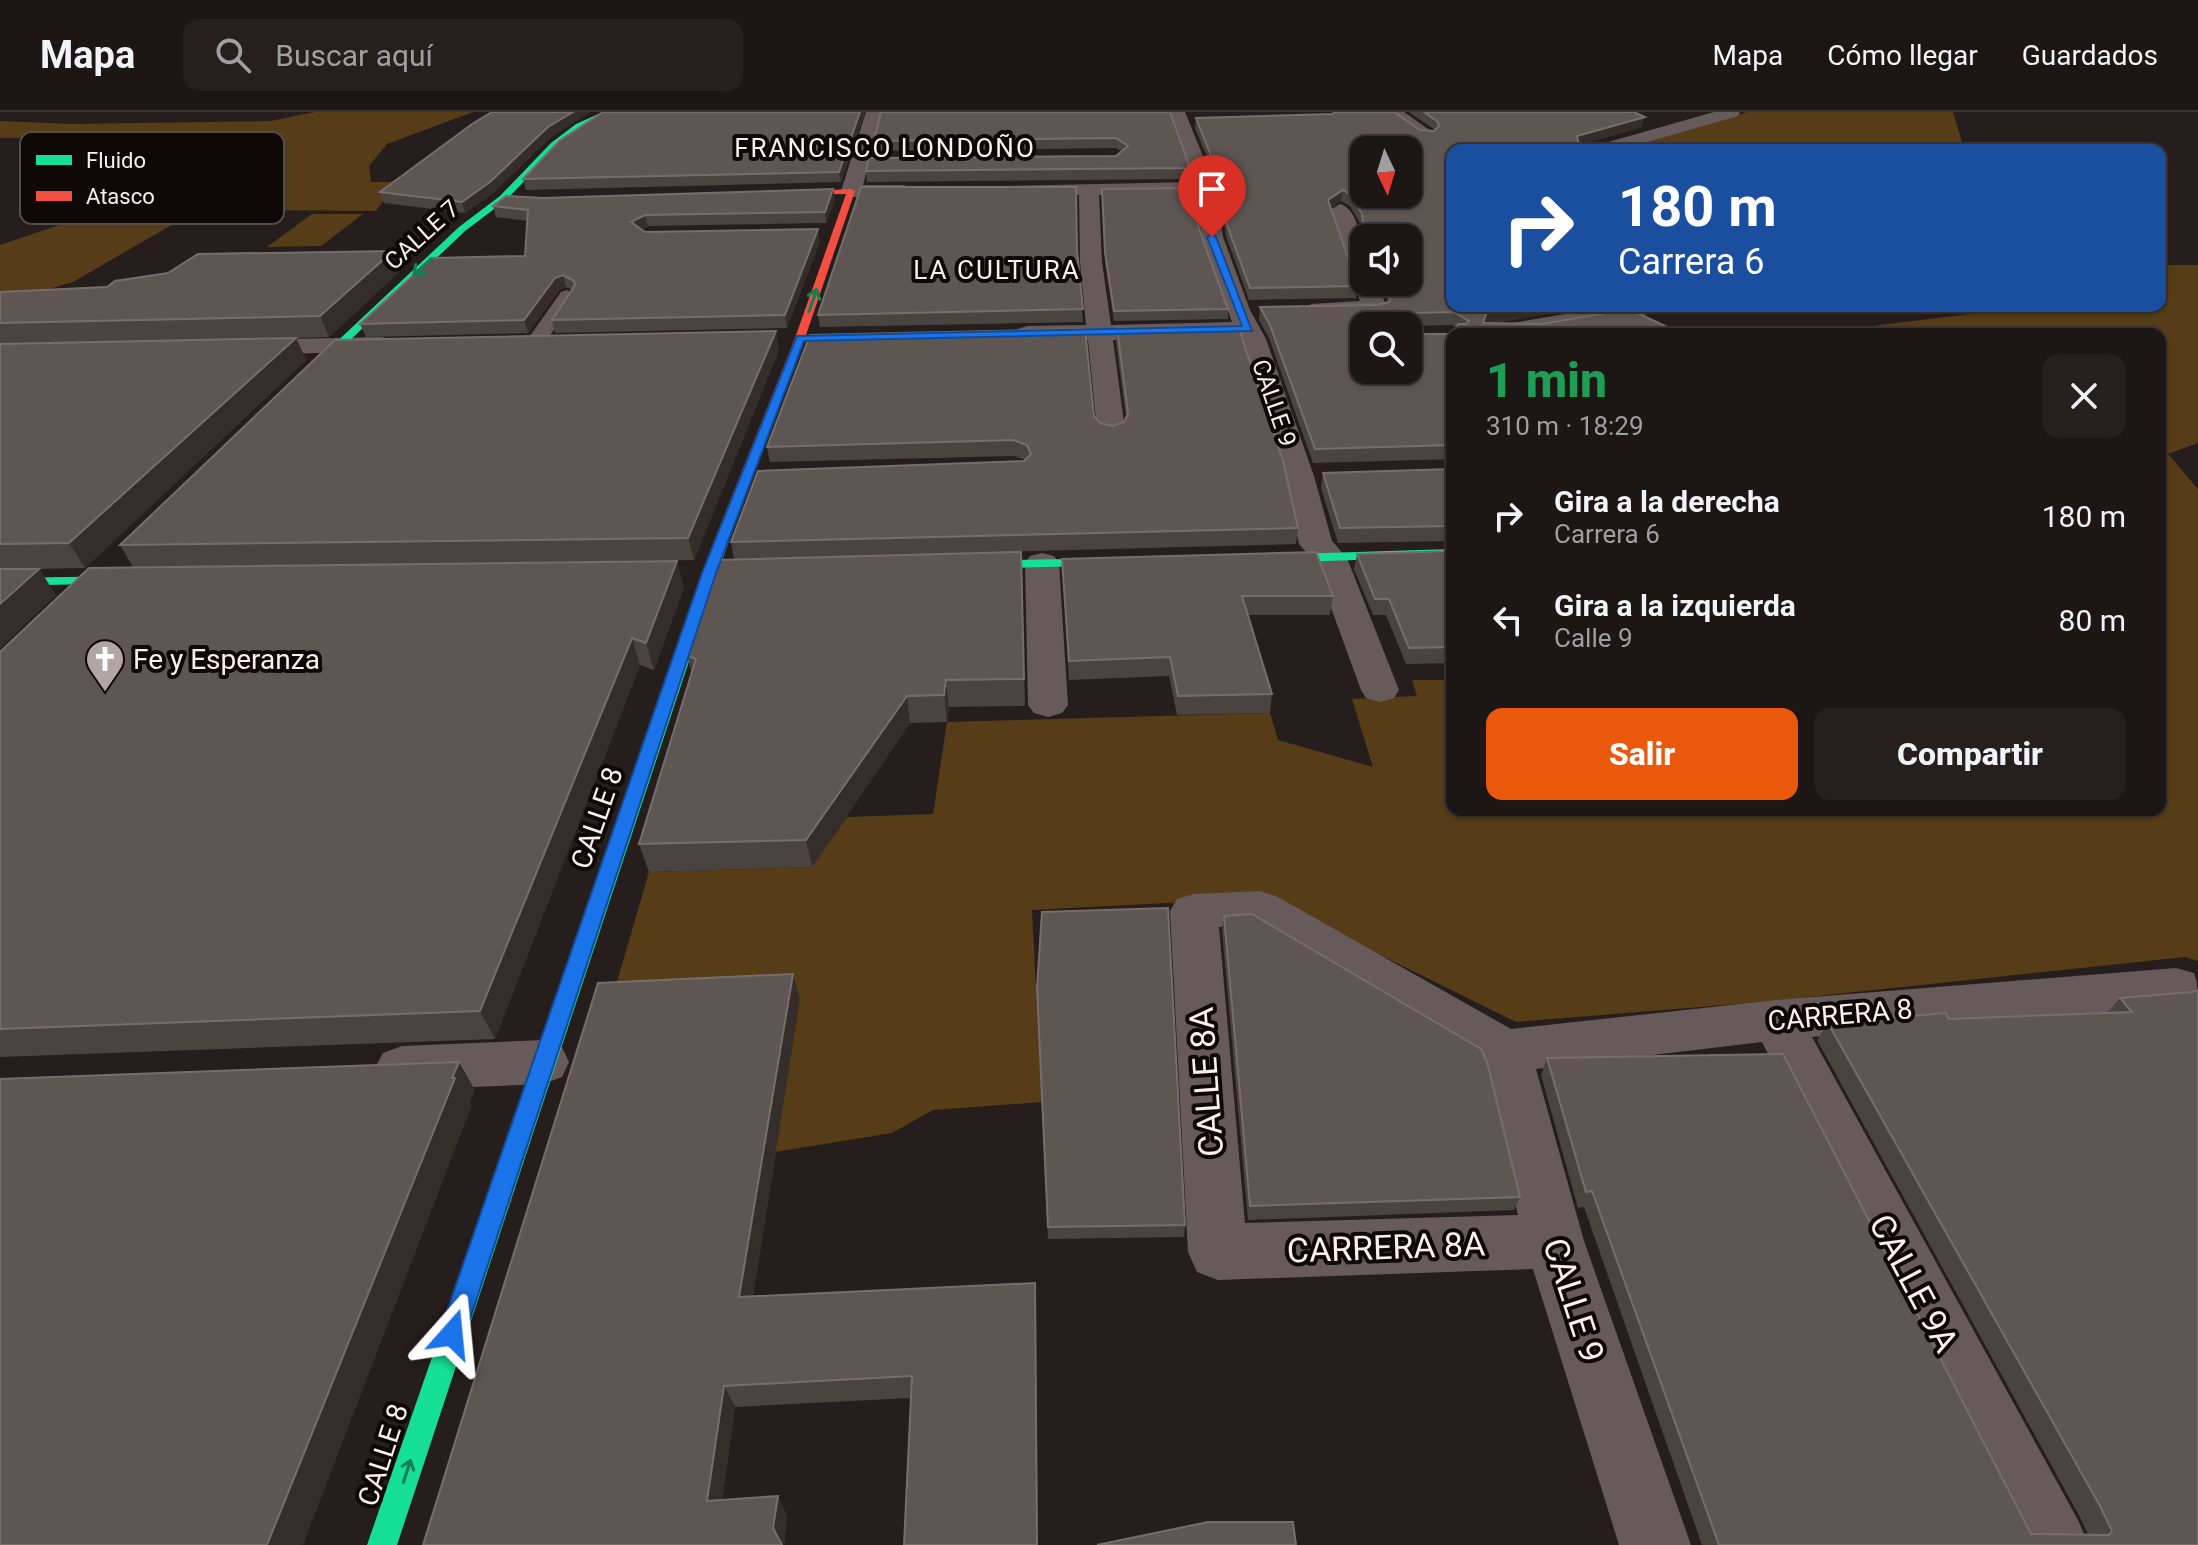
<!DOCTYPE html>
<html lang="es">
<meta charset="utf-8">
<style>
:root{--surface:#1c1615;--page:#251f1e;--text:#f1f3f6;--muted:#a09fa0;--line:#3a3534;--accent:#ea580c}
body{margin:0;font-family:Roboto,sans-serif;background:var(--page);color:var(--text);height:100vh;display:flex;flex-direction:column;font-size:30px;white-space:nowrap}
*{box-sizing:border-box;margin:0}
p{font-size:26px;color:var(--muted)}
.icon{flex:none;width:44px;height:44px;fill:none;stroke:currentColor;stroke-width:2;stroke-linecap:round;stroke-linejoin:round}
.map{position:relative;flex:1;overflow:hidden}
.side{position:absolute;left:1446px;top:216px;width:720px;height:488px;display:flex;flex-direction:column;background:var(--surface);border-radius:16px;box-shadow:0 2px 6px #0004,0 0 0 2px var(--line)}
.side>*{flex:none}
.hud{position:absolute;left:1446px;top:32px;width:720px;height:168px;border-radius:16px;box-shadow:0 2px 6px #0004,0 0 0 2px var(--line);background:#1a4fa0;color:#fff;overflow:hidden}
.needle{width:52px;rotate:176deg}
.tools{position:absolute;left:1350px;top:24px;display:grid;gap:16px}
.tools a{display:grid;place-items:center;width:72px;height:72px;border-radius:16px;background:var(--surface);box-shadow:0 2px 6px #0004,0 0 0 2px var(--line);font-size:40px}
.pin{position:absolute;display:grid;place-items:center;width:68px;height:68px;color:#fff;margin:-82px -34px;border-radius:50% 50% 50% 0;rotate:-45deg;box-shadow:0 0 8px #0007}
.pin .icon{rotate:45deg}
.me{position:absolute;width:88px;margin:-44px;rotate:18deg;stroke-linejoin:round;filter:drop-shadow(0 0 6px #0008)}
.turn{display:flex;align-items:center;gap:28px;height:168px;padding:0 40px;font-size:36px}
.turn .icon{width:104px;height:104px;stroke-width:2.5}
.turn b{display:block;font-size:56px;line-height:68px}
.round{display:grid;place-items:center;flex:none;width:84px;height:84px;border-radius:16px;background:var(--page)}
.headline{display:flex;align-items:center;justify-content:space-between;height:136px;padding:0 40px}
h1{font-size:48px;font-weight:800;line-height:60px;color:#1e9e55}
.primary-button{display:flex;gap:16px;margin-top:auto;padding:16px 40px}
.primary-button a{flex:1;height:92px;border-radius:16px;background:var(--accent);color:#fff;font-size:32px;font-weight:800;line-height:92px;text-align:center}
.primary-button a+a{background:var(--page);color:var(--text)}
ul{padding:0;list-style:none}
li{display:flex;align-items:center;gap:24px;height:104px;padding:0 40px}
li div{flex:1}
li b{display:block;font-size:30px}
li em{font-style:normal}
header{display:flex;align-items:center;gap:48px;box-sizing:border-box;height:112px;padding:0 40px;background:var(--surface);border-bottom:2px solid var(--line)}
header strong{font-size:38px}
nav{display:flex;gap:44px;margin-inline-start:auto;font-size:28px}
.search{width:560px;height:72px;background:var(--page);display:flex;align-items:center;gap:20px;box-sizing:border-box;padding:0 28px;border-radius:16px;color:var(--muted);font-size:30px}
.map>svg:first-child{display:block}
</style>
<header>
<strong>Mapa</strong>
<div class="search"><svg class="icon" aria-label="search" viewBox="0 0 24 24"><circle cx="10" cy="10" r="6"/><path d="M15 15l6 6"/></svg>Buscar aquí</div>
<nav><a>Mapa</a><a>Cómo llegar</a><a>Guardados</a></nav>
</header>
<div class="map">
<svg width="2198" height="1433" viewBox="0 0 2198 1433">
<rect width="100%" height="100%" fill="#261e1c"/>
<g fill="#563c17">
<path d="M314,0h159l-86,32 -18,22 2,16h63l-52,20 -6,9 -125,-1 -69,9 -109,63 -52,15 -21,1v-53l77,-26 37,-29 79,-25 37,-33 -95,5 -135,1v-17l71,3 200,-3z"/>
<path d="M1747,0h206l9,30 -164,8h-177z"/>
<path d="M312,102h51l-42,32 -54,1z"/>
<path d="M2160,153h38v178l-30,11 30,35v472l-13,-4 -424,45 -245,20 -251,-124 -233,12 10,192 -109,8 -41,23 -117,19 -166,-143 40,-137 163,-5 35,-50 86,-3 14,-92 323,-9 8,27 95,27 -21,-68 65,-3 -5,-16h40v130h708v-476h-354l230,-28h124z"/>
</g>
<g fill="none" stroke-linecap="round" stroke-linejoin="round">
<path fill="#665a5a" fill-rule="evenodd" d="M567,178l9,6 -31,47 -3,4h-14l-3,-4 36,-51z"/>
<g fill="#665a5a" fill-rule="evenodd">
<path d="M866,0h16l-19,73h41l10,6 -3,4 -60,2 -10,-6z"/>
<path d="M1169,0h16l31,76 7,49 27,73 16,29 48,137 18,65 15,17 52,132 -5,8 -14,4 -14,-4 -5,-8 -47,-129 -15,-17 -15,-68 -45,-139 -126,3 12,90 -4,6 -10,3 -10,-3 -4,-6 -9,-90 -61,2 -9,-3 -4,-5 4,-5 9,-3 59,-1 -6,-63 -1,-67 -63,1 -7,-2 -3,-4 3,-4 185,-4zM1197,82l4,43 31,85 -121,3 -9,-63 -3,-67z"/>
<path d="M1385,0h19l31,22 -3,4h-12z"/>
<path d="M1714,0h26l-2,4 -118,34h-29l3,-4z"/>
<path d="M1340,92c23,6 24,58 24,78h13l10,26 -3,5 -64,3 -9,-2 -3,-5 3,-5 49,-3 -30,-91z"/>
<path d="M1612,194h54l-3,5 -9,2 -116,21h-56l4,-5 9,-3z"/>
<path d="M382,225l9,3 4,5 -4,5 -152,6 -9,-3 -4,-5 4,-5 9,-3z"/>
<path d="M1042,441l12,3 5,7 9,142 -6,8 -14,4 -14,-4 -6,-8 -3,-142 5,-7z"/>
<path d="M1259,779l17,5 235,133 265,-29 400,-32 18,5c4,11 4,17 0,28l-18,5 -364,31 266,483 11,25h-74l-253,-503 -226,27 48,172 107,304h-72l-86,-276 -315,11 -21,-8 -9,-20 -18,-341 7,-12 17,-5zM1251,813l231,138 36,152 -273,8 -26,-296z"/>
<path d="M543,928l19,7 7,15 -7,15 -19,7 -141,6 -19,-7 -8,-15 8,-15 19,-7z"/>
</g>
<g fill="#16e098" fill-rule="evenodd">
<path d="M603,0h8l-29,16 -25,19 -51,53 -41,31 -160,152h-8v-4l162,-152 41,-31 51,-53 25,-19z"/>
<path d="M725,415l7,4 -335,1014h-30l351,-1014z"/>
<path d="M1452,437v8l-194,6 -7,-4 7,-4z"/>
<path d="M1121,446l5,1v6l-164,4 -7,-4 7,-4z"/>
<path d="M134,464l7,4 -2,3 -139,3v-8z"/>
</g>
<path fill="#f24e42" fill-rule="evenodd" d="M851,77l4,2 -50,147 -73,193 -7,4 -5,-1 -2,-3 77,-193 51,-144 -72,1 -4,-2z"/>
</g>
<g fill="#4a4441">
<path d="M492,0h98l-39,25 -58,56 -28,20 -81,-10 -4,-11z"/>
<path d="M865,0l-24,70 -315,8 -3,-11z"/>
<path d="M1170,0l20,56v11l-323,3 -1,-11 250,-15 5,-5 -5,-3 -241,3 -1,-10z"/>
<path d="M1409,0h225l8,15 -63,18 15,161 -101,17 189,11 -226,-6 -4,-3 -44,1v8h44v125l-139,4 -44,-125 -10,-18 1,-13 117,-2 11,-3 -8,-20h28v-44h-44v16l-3,-29 -11,-19 -9,-5 -10,7 27,78 -2,12 -107,2 -23,-64 -7,-49 -24,-59 1,-10 136,-4 88,16h15z"/>
<path d="M833,77l2,11 -9,23 -178,3 -6,4 3,2 175,9 -33,87 -232,5 -3,-13 20,-30 -6,-3 -7,3 -31,43 -162,4 -6,-13 165,-68 2,-35 -31,-4 -3,-11 50,-8z"/>
<path d="M1102,77l97,40 29,80v10l-114,2 -9,-59z"/>
<path d="M1077,138l6,72 -263,5 -2,-12z"/>
<path d="M400,159l-71,66 -33,1 10,22 -221,208 -52,1h6l17,26 -56,53v-356z"/>
<path d="M1117,216l181,200 -2,16 -562,15 -3,-17 293,-81 2,-1 -12,-4 -244,6 -3,-15 327,-31 6,7 12,3 12,-4 2,-4 -10,-76z"/>
<path d="M779,238l-85,210 -561,7 -13,-22z"/>
<path d="M1452,357v72l-114,2 -17,-55 2,-15z"/>
<path d="M1452,439v112l-46,1 -20,-49h-13l-19,-46 3,-15z"/>
<path d="M1021,440l4,154 -76,1 -2,15 -37,1 -98,144 -163,5 -10,-28 53,-171 -5,-17z"/>
<path d="M1062,447l271,37 -3,19h-82l24,79 -2,19 -93,2 -8,-39 -100,4z"/>
<path d="M684,475l-30,83 -14,-5 -145,374 -495,18v-405z"/>
<path d="M1224,804l296,281 -6,13 -266,10 -26,-290z"/>
<path d="M793,862l7,25 -47,297 282,-13 1,23 -125,92 -176,9 -13,93 56,-4 9,20 -3,29h-361z"/>
<path d="M1037,876l148,237 -1,12 -136,2z"/>
<path d="M2192,880l6,553h-496l-118,-338 -6,1 -37,-133 6,-17 484,476 57,1 -7,-16 -264,-479 11,-17 279,-10 13,-15z"/>
</g>
<g fill="#342d2a">
<path d="M573,0h17l-39,25 -58,56 -28,20 -3,-11 86,-75z"/>
<path d="M860,0h5l-24,70 -2,-10z"/>
<path d="M1645,5l-3,10 -68,19 3,-10z"/>
<path d="M833,77l2,11 -9,23 -1,-11z"/>
<path d="M1343,78l-2,11 -14,10 1,-11z"/>
<path d="M645,103l3,11 -14,8 -3,-12z"/>
<path d="M818,117l2,12 -33,87 -2,-13z"/>
<path d="M393,139l7,20 -71,66 -9,-21z"/>
<path d="M563,163l3,12 -7,3 -31,43 -4,-13 31,-42z"/>
<path d="M1523,194h71l-100,17h-11l3,-9 11,-4z"/>
<path d="M1668,194h24l-26,5z"/>
<path d="M776,219l3,19 -85,210 -6,-22z"/>
<path d="M296,226l10,22 -221,208 -16,-25z"/>
<path d="M677,449l7,26 -30,83 -8,-27z"/>
<path d="M39,457l17,26 -56,53v-44z"/>
<path d="M632,526l8,27 -145,374 -15,-28z"/>
<path d="M946,568l3,27 -2,15 -3,-27z"/>
<path d="M907,584l3,27 -98,144 -6,-27z"/>
<path d="M793,862l7,25 -51,321 -10,-23z"/>
<path d="M459,950l16,28 -5,13 2,2 -169,440h-36z"/>
<path d="M1035,1171l1,23 2,239h-1z"/>
<path d="M724,1274l11,21 -16,113 -12,-19z"/>
<path d="M778,1384l9,20 -3,29h-2l-9,-17z"/>
</g>
<g fill="#5d5653" stroke="#766e6c" stroke-width="2" fill-rule="evenodd">
<path d="M492,0h81l-25,15 -58,55 -28,20 -82,-10 92,-68z"/>
<path d="M603,0h257l-21,60 -316,7 36,-38z"/>
<path d="M881,0h289l20,56 -324,3 3,-13 247,-2 12,-10 -12,-8 -242,3z"/>
<path d="M1336,0h58l26,18 14,1 5,-5 -1,-4 -14,-10h210l11,5 -68,19 3,14h-128v156h71l-26,4 -11,4 -3,9 59,1 87,-15 53,25h-227l3,-10h8l3,-3 -15,-9 -44,1 -3,3 1,10h-44v44h44v-38v2h44v111l-137,4 -45,-124 -10,-18 117,-2 12,-3 3,-8 -5,-12h21v-44h-43l-3,-24 -11,-19 -8,-5 -15,10 30,86 -108,2 -23,-63 -8,-49 -23,-58 136,-4zM1364,38h44v44h-44z"/>
<path d="M861,75h215l1,63 6,59 -265,6z"/>
<path d="M1195,76l4,41 29,80 -114,2 -9,-59 -3,-63z"/>
<path d="M833,77l-8,23 -180,3 -14,7 14,10 173,-3 -33,86 -233,5 23,-35 -1,-4 -11,-6 -8,3 -31,42 -164,4 72,-66 93,-2 3,-46 -35,-4 13,-10 37,2z"/>
<path d="M393,139l-73,65 -320,7v-31l107,-5 8,-6 53,-8 30,-19z"/>
<path d="M1238,214l45,135 15,67 -567,14 27,-71 266,-10 7,-7 -4,-9 -14,-5 -246,7 43,-112 275,-6 9,87 6,7 12,3 12,-4 4,-8 -11,-86z"/>
<path d="M776,219l-88,207 -568,7 215,-205z"/>
<path d="M296,226l-227,205 -69,1v-200z"/>
<path d="M1452,357v57l-112,2 -17,-55z"/>
<path d="M1452,439v96l-43,1 -20,-49h-14l-18,-45z"/>
<path d="M1021,440l3,127 -78,1 -2,15 -37,1 -101,144 -167,4 57,-185 -9,-3 32,-96z"/>
<path d="M1316,440l17,44h-91l30,98 -94,2 -8,-39 -101,4 -7,-102z"/>
<path d="M677,449l-31,82 -14,-5 -152,373 -480,18v-377l89,-84z"/>
<path d="M0,457h39l-39,35z"/>
<path d="M1168,796l17,317 -137,2 -11,-239 5,-76z"/>
<path d="M1252,802l229,135 6,13 33,135 -270,9 -26,-290z"/>
<path d="M793,862l-54,323 296,-14 2,262h-133l8,-169 -188,10 -17,115 71,-5 -5,32 9,17h-359l175,-562z"/>
<path d="M2198,878v555h-479l-127,-354 -6,1 -39,-134 236,-4 248,480 78,1 3,-4 -12,-25 -272,-483 118,-10 3,6 183,-7 -12,-14 72,-6z"/>
<path d="M459,950l-7,16h3l-188,467h-267v-466z"/>
<path d="M1208,1410h85l3,23h-199z"/>
</g>
<defs><path id="oneway-shaft" d="M-6 0H5M1.5-3L5.5 0L1.5 3" fill="none" stroke-width="1.6" stroke-linecap="round" stroke-linejoin="round" transform="scale(2)"/></defs>
<g stroke="#127f56">
<use href="#oneway-shaft" transform="translate(422 155) rotate(137)"/>
<use href="#oneway-shaft" transform="translate(813 188) rotate(-71)"/>
<use href="#oneway-shaft" transform="translate(407 1359) rotate(-72)"/>
</g>
<path fill="#1a73e8" stroke="#114b97" stroke-width="2" d="M1212,122l4,3 36,94 -448,10 -88,232 -251,761 -3,9 -10,4 -9,-4 -4,-9 263,-761 95,-237 445,-10 -35,-89z"/>
<defs>
<g id="church-pin" transform="scale(2)"><path d="M0 17L-7.5 6A9.5 9.5 0 1 1 7.5 6Z" fill="#b0a6a4" stroke="#0e0806"/><path d="M-1.2-6h2.4v3.5h3.3v2.4h-3.3V6h-2.4V-.1h-3.3v-2.4h3.3Z" fill="#fff"/></g>
</defs>
<g fill-rule="evenodd">
<use href="#church-pin" x="105" y="547"/>
</g>
<g text-anchor="middle" dominant-baseline="central" stroke-width="8" stroke-linejoin="round" paint-order="stroke">
<g font-size="24" fill="#fbf0ed" stroke="#0e0806">
<text transform="translate(422 123) rotate(-42)">CALLE 7</text>
<text transform="translate(1274 291) rotate(71)">CALLE 9</text>
</g>
<g font-size="26" letter-spacing="2" fill="#fbf0ed" stroke="#0e0806">
<text x="885" y="36">FRANCISCO LONDOÑO</text>
<text x="997" y="158">LA CULTURA</text>
</g>
<g font-size="28" fill="#fbf0ed" stroke="#0e0806" text-anchor="start">
<text x="133" y="547">Fe y Esperanza</text>
</g>
<g font-size="28" fill="#fbf0ed" stroke="#0e0806">
<text transform="translate(597 706) rotate(-71)">CALLE 8</text>
<text transform="translate(1840 903) rotate(-5)">CARRERA 8</text>
<text transform="translate(383 1343) rotate(-72)">CALLE 8</text>
</g>
<g font-size="34" fill="#fbf0ed" stroke="#0e0806">
<text transform="translate(1206 970) rotate(-94)">CALLE 8A</text>
<text transform="translate(1386 1135) rotate(-2)">CARRERA 8A</text>
<text transform="translate(1914 1171) rotate(62)">CALLE 9A</text>
<text transform="translate(1574 1188) rotate(72)">CALLE 9</text>
</g>
</g>
<rect x="20" y="20" width="264" height="92" rx="12" fill="#0e0806" stroke="#554e4b" stroke-width="2"/>
<rect x="36" y="43" width="36" height="10" fill="#16e098"/>
<rect x="36" y="79" width="36" height="10" fill="#f24e42"/>
<g font-size="22" fill="#fbf0ed">
<text x="86" y="56">Fluido</text>
<text x="86" y="92">Atasco</text>
</g>
</svg>
<div class="tools">
<a><svg class="needle" viewBox="-14 -14 28 28"><path d="M0-13l5 13h-10z" fill="#e53935"/><path d="M0 13l5-13h-10z" fill="#a09fa0"/></svg></a>
<a><svg class="icon" aria-label="sound" viewBox="0 0 24 24"><path d="M4 9h4l5-4v14l-5-4H4zM17 9q2 3 0 6"/></svg></a>
<a><svg class="icon" aria-label="search" viewBox="0 0 24 24"><circle cx="10" cy="10" r="6"/><path d="M15 15l6 6"/></svg></a>
</div>
<div class="pin" style="left:1212px;top:125px;background:#d93025"><svg class="icon" aria-label="arrive" viewBox="0 0 24 24"><path d="M6 21V4h12l-3 4 3 4H6"/></svg></div>
<svg class="me" style="left:452px;top:1222px" viewBox="-20 -20 40 40"><path d="M0-17L14 15 0 8-14 15z" fill="#1a73e8" stroke="#fff" stroke-width="4"/></svg>
<div class="hud">
<div class="turn"><svg class="icon" aria-label="right" viewBox="0 0 24 24"><path d="M7 20v-9h11M14 6l5 5-5 5"/></svg><div><b>180 m</b>Carrera 6</div></div>
</div>
<section class="side">
<div class="headline"><div><h1>1 min</h1><p>310 m · 18:29</p></div><a class="round"><svg class="icon" aria-label="close" viewBox="0 0 24 24"><path d="M6 6l12 12M18 6L6 18"/></svg></a></div>
<ul>
<li><svg class="icon" aria-label="right" viewBox="0 0 24 24"><path d="M7 20v-9h11M14 6l5 5-5 5"/></svg><div><b>Gira a la derecha</b><p>Carrera 6</p></div><em>180 m</em></li>
<li><svg class="icon" aria-label="left" viewBox="0 0 24 24"><path d="M17 20v-9H6M10 6l-5 5 5 5"/></svg><div><b>Gira a la izquierda</b><p>Calle 9</p></div><em>80 m</em></li>
</ul>
<div class="primary-button"><a>Salir</a><a>Compartir</a></div>
</section>
</div>
